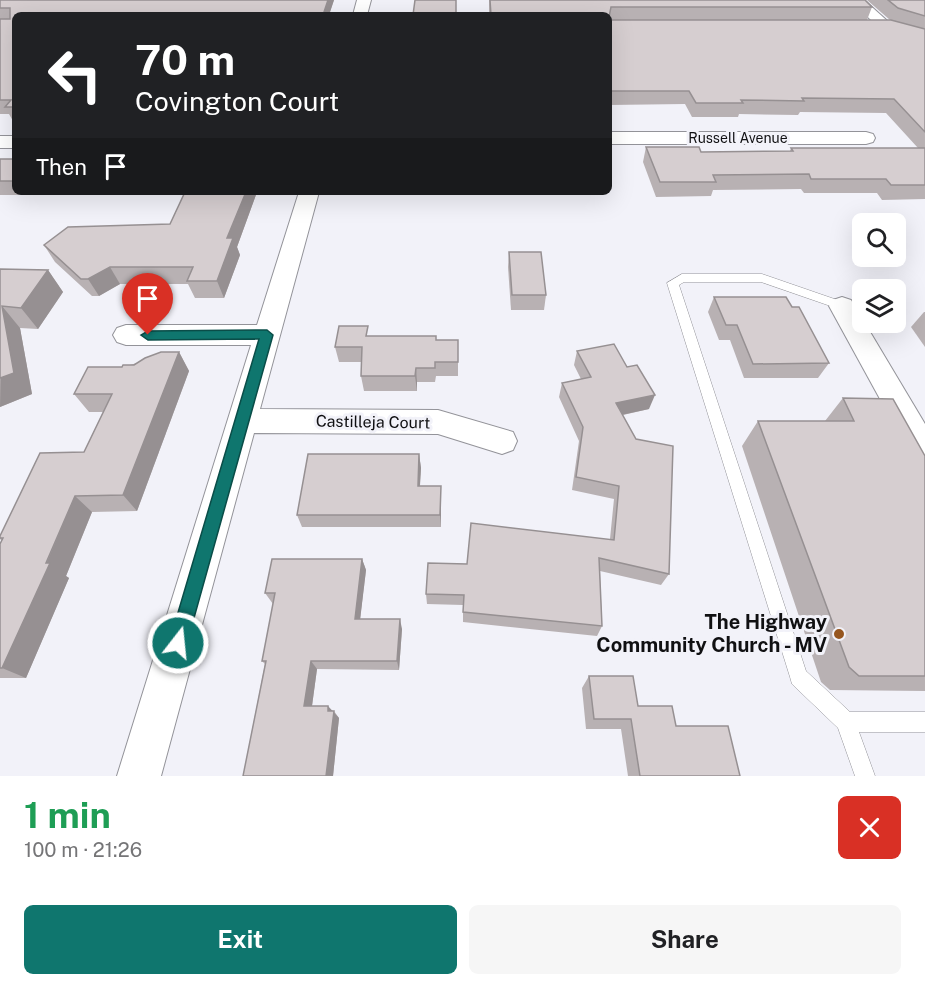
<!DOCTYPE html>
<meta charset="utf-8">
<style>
:root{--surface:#fff;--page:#f6f6f6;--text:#202124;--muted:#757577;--accent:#0f766e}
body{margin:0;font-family:"Public Sans",sans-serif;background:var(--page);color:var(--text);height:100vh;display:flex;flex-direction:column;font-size:22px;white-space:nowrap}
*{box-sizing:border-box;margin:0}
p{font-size:20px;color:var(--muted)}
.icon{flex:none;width:33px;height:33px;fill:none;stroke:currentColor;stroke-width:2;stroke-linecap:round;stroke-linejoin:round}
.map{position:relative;height:776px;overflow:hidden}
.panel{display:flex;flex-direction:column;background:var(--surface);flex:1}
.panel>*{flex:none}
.banner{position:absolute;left:12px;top:12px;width:600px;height:183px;border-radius:9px;box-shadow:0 6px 24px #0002;background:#202124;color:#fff;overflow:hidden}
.buttons{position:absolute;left:852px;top:213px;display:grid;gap:12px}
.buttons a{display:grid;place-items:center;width:54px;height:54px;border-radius:9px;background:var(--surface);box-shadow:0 6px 24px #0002;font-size:30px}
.pin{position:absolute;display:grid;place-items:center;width:51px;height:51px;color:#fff;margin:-62px -26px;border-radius:50% 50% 50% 0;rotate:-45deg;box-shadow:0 0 6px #0007}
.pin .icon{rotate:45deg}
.me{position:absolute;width:66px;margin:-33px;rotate:16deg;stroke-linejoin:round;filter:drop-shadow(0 0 4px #0008)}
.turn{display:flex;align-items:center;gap:21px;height:126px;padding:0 24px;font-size:27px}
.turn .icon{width:78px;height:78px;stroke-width:2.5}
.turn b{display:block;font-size:42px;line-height:51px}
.then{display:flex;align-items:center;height:57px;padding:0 24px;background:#0003;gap:12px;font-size:22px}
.round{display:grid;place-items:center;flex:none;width:63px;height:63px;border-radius:9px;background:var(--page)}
.overview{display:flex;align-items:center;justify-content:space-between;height:102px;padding:0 24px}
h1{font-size:36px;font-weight:700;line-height:45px;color:#1e9e55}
.button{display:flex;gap:12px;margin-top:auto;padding:12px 24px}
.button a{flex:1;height:69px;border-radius:9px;background:var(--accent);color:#fff;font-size:24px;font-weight:700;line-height:69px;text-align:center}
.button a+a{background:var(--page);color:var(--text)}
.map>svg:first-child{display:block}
</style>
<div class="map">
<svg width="925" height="776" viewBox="0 0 925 776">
<rect width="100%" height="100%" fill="#f2f2f9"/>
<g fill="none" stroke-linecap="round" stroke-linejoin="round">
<g stroke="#939399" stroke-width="1">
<path id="service" d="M682,274h80l84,29 2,3 -6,4 -81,-28h-77l-5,3 127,386 44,41h75v20h-66l16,44h-20l-17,-48 -46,-44 -2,-7 -123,-394z"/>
</g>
<g stroke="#939399" stroke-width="2">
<g id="minor">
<path d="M357,0h14l-4,15h-14z"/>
<path d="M849,0h15l29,26 -7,4 -5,-1z"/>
<path d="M609,132h257l7,2 2,4 -2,4 -7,2h-257z"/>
<rect x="0" y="136" width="15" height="12"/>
<path d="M299,192h20l-59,217 178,1 75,22 4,9 -4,9 -11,4 -64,-20 -184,-1 -93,343h-44l134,-431h-125l-9,-3 -4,-7 4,-7 9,-3h131z"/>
<path d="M842,297l9,3 74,124v41l-11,-4 -85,-155 4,-6z"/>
</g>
</g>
<use href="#service" fill="#fff" fill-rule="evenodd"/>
<use href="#minor" fill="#fff" fill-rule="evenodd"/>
</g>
<g fill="#b8b1b3">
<path d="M0,0h334l-5,15h-314v106h-2l-4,-7h-9z"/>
<path d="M489,0h376l7,7 -5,13h23l-23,-20h58v199l-43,1 -5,-7h-73l-3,-4 -88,1 -2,6 -55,1 -13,-35 3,-15 55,5 89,-1 1,-3h127l-32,-35 -86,-1 -2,3 -59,-1 -1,3h-46l-7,-13 -76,1v-90h-120z"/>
<path d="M0,159h15v33h43l-3,3h-55z"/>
<path d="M185,192h72l-20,55 3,8 -16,43h-29l-7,-14h-68l-21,12h-7l-37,-34 -11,-17 126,-21z"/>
<path d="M509,252l37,43 -2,15h-33l-3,-43z"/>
<path d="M0,269l48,1 15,22 -25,37 -18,-1 12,66 -32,13z"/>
<path d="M714,297l78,10 37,56 -11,15h-74l-14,-38h-11l-11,-28z"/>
<path d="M924,312h1v35l-14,-20z"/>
<path d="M369,336l67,4h22v36h-22l-1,6h-18v9h-53l-3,-15 1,-14h-23l-4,-15z"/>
<path d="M577,351l72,58 -26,6 46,159 -8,11 -61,-14 2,55 -5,10 -134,-14v-17l-36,-1 -1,-10 41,-30 143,-25 4,-40 -42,-9 7,-49 -20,-44 3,-14 19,-4 -7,-14z"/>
<path d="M179,352l10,19 -52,140 -45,1 -26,64 3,2 -43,100h-26v-134l2,-3 -2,-2v-3l84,-84 19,-40h-14l-15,-18 48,-27z"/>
<path d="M843,398l82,58v235l-95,-1 -9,-8 -79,-236 16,-25h67z"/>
<path d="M419,454l2,14 -1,18 21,12v29h-139l-5,-12z"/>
<path d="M362,559l4,11 -6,49 42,10 -3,41 -82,-1 -5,37 22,5 5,7 -6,58h-90l22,-112 -3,-3 11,-57 -8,-11z"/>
<path d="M589,676l49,30 38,20 64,50h-112l-7,-47h-35l-4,-41z"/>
</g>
<g fill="#969092">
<path d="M328,0h6l-5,15h-6z"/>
<path d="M246,192h11l-20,55 3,8 -16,43 -7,-17 10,-43z"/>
<path d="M110,267l10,17 -21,12 -11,-17z"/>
<path d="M48,270l15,22 -25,37 -17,-21z"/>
<path d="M2,306l18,22 12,66 -32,13z"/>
<path d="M179,352l10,19 -52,140 -14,-16z"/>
<path d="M416,368l1,14v9l-2,-15z"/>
<path d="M655,395l-6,14 -37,8 4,-14z"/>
<path d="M419,454l2,14 -2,30 -1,-12z"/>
<path d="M441,486v41l-1,-12z"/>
<path d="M75,496l17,16 -26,64 3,2 -43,100 -24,-10z"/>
<path d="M362,559l4,11 -7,59 -4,-10z"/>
<path d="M400,619l2,10 -3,41 -2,-9z"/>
<path d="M311,661l6,8 -6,44 -7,-7z"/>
<path d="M328,706l11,12 -6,58h-7z"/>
</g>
<g fill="#d6ced0" stroke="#969092" stroke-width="1.5">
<path d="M0,0h328l-5,15h-308v92h-10l6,-7h-11v-81h10v-11h-10z"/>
<path d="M415,0h41v15h-43z"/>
<path d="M490,0h375l7,7h-261l-2,10v-2h-118z"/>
<path d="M888,0h37v16l-27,-8z"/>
<path d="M609,17l2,3h280l34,9v103l-31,-33 -92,-1 2,3 -63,-1 2,3h-47l-7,-12h-80z"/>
<path d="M646,147h53l2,5 92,-1 -2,-3h134v37h-34l-5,-6h-75l-2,-5 -96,1 3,7h-56z"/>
<rect x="0" y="159" width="15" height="22"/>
<path d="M185,192h61l-19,46h6l-16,43h-30l6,-14h-83l-22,12h-7l-37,-34 24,-18 102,-3z"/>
<path d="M509,252h32l5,43h-34z"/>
<path d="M0,269l48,1 -27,38 -19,-2 12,67 -14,5z"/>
<path d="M714,297h72l6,10h7l30,56 -76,1 -16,-39h-11z"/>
<path d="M339,326h29l-2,10h70v4h22v22h-23v6h-19l-1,8h-54l1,-29h-27z"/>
<path d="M614,344l13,23 10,-2 18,30 -39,8 20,36 37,7 -4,128 -70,-16 3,68 -139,-14 1,-17 -38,-1 2,-31 39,1 4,-41 143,17 5,-54 -43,-9 7,-50 -21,-44 29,-6 -14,-26z"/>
<path d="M161,352h18l-56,143 -48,1 -29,67h4l-48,105h-2v-124l3,-6h-3v-2l40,-83 44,-1 28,-58h-38l14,-27h34l1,-2h11l11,-7z"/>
<path d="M843,398l50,1 32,57v220h-66l-10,-9 -91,-246h96z"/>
<path d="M308,454h111l-1,32h23l-1,29h-143z"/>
<path d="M272,559h90l-7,60h45l-3,42h-86l-7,45h24v5h6l-8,65h-83l23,-115h-4l13,-68h-10z"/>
<path d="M589,676h44l5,30h34l4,20h52l12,50h-100l-9,-57h-37z"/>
</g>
<path fill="#0f766e" stroke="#0a4d48" stroke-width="1.5" d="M267,330l6,5 -86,308 -3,6 -6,3 -7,-3 -2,-6 90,-304 -111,1 -7,-5 7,-4z"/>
<circle fill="#96561f" stroke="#f2f2f9" stroke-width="2" cx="839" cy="634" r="6"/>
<g text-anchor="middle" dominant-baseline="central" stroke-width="6" stroke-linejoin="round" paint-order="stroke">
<g font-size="14" fill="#101012" stroke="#f2f2f9">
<text x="738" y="138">Russell Avenue</text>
</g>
<g font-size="16" fill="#101012" stroke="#f2f2f9">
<text transform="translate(373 422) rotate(1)">Castilleja Court</text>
</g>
<g font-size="20" font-weight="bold" fill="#101012" stroke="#f2f2f9" text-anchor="end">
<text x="827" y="622">The Highway<tspan x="827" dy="23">Community Church - MV</tspan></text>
</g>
</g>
</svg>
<div class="buttons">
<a><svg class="icon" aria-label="search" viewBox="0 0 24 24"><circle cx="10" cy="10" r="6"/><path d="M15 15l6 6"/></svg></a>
<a><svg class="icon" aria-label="layers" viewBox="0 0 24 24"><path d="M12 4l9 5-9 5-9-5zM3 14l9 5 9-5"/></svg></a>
</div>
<div class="pin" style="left:148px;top:335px;background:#d93025"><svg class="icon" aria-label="arrive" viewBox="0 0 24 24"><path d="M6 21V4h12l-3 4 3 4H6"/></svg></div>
<svg class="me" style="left:178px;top:643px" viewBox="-20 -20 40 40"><circle r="17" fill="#0f766e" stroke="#fff" stroke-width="3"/><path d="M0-11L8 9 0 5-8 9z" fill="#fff"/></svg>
<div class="banner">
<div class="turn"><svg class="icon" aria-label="left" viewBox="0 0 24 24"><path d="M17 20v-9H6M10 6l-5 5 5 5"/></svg><div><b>70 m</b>Covington Court</div></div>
<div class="then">Then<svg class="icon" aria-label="arrive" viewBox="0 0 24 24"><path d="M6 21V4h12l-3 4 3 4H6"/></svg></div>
</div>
</div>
<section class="panel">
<div class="overview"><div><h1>1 min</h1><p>100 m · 21:26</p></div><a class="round" style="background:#d93025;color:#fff"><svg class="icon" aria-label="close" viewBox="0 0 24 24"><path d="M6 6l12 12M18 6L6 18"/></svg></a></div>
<div class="button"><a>Exit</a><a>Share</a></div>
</section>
